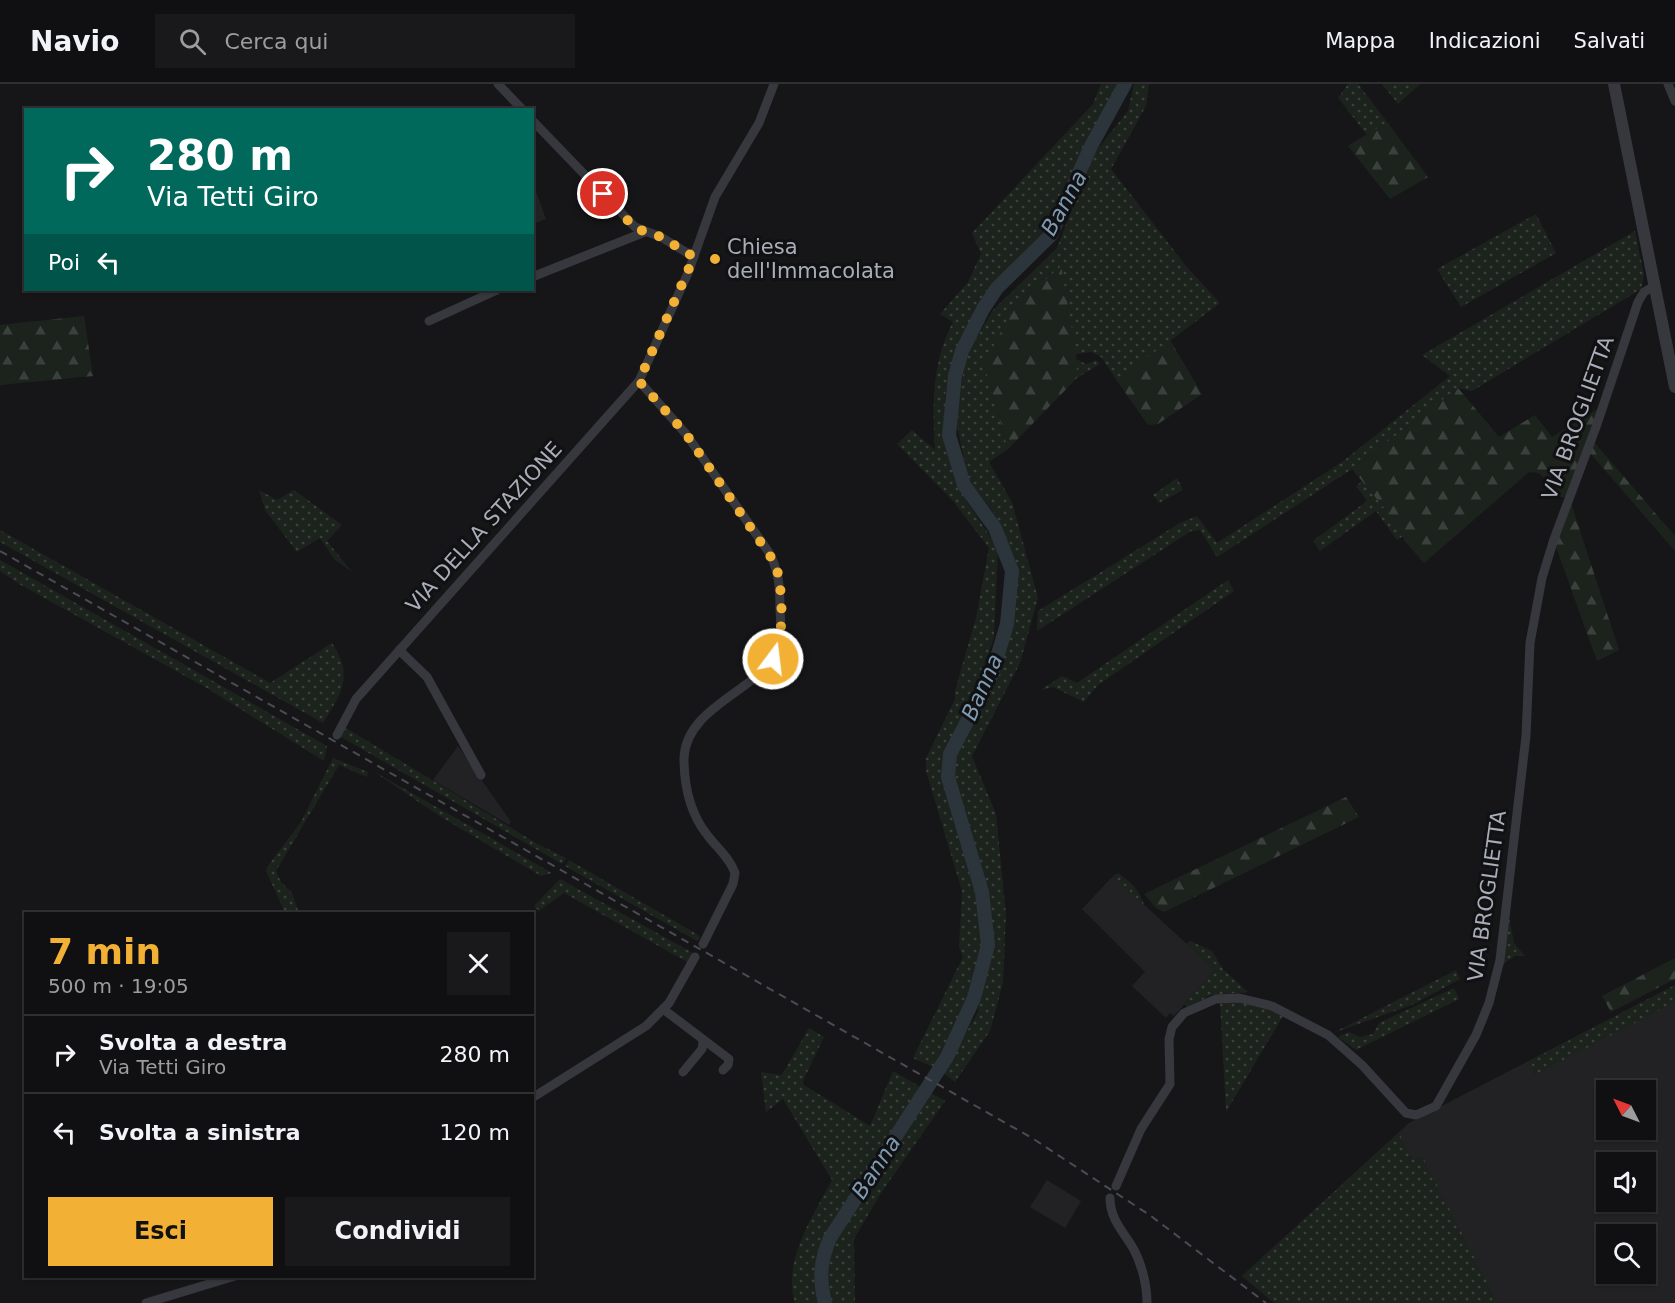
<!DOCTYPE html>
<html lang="it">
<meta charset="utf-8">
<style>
:root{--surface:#101012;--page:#19191b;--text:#f1f3f6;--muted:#9c9d9f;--line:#303032;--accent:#f2b134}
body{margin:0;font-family:"DejaVu Sans",sans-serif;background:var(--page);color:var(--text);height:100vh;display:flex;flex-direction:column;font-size:22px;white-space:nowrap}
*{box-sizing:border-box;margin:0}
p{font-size:20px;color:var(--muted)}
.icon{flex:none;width:33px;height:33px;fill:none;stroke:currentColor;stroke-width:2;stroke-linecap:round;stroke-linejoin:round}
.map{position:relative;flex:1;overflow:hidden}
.sheet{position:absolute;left:24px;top:828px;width:510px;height:366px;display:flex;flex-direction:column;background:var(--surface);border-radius:0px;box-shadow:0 2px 4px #0004,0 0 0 2px var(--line)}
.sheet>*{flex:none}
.top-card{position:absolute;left:24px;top:24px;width:510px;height:183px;border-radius:0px;box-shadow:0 2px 4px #0004,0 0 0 2px var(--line);background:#00695c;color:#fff;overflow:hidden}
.needle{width:39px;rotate:312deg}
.controls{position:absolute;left:1596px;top:996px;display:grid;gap:12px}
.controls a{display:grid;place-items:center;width:60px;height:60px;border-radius:0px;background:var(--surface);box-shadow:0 2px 4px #0004,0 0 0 2px var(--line);font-size:30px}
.pin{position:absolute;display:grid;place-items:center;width:51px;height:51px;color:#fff;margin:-26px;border:3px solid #fff;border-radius:50%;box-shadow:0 2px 6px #0007}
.me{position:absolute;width:66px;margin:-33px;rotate:15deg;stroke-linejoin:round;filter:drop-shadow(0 0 4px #0008)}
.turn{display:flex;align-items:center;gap:21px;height:126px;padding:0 24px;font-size:27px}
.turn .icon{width:78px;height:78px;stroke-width:2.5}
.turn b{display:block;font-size:42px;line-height:51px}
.then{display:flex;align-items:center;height:57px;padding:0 24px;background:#0003;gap:12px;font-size:22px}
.round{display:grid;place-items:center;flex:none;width:63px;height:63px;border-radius:0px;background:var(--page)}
.summary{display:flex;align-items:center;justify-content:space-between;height:102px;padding:0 24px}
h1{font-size:36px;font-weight:700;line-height:45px;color:var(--accent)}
.cta{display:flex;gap:12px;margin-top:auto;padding:12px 24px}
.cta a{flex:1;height:69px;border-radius:0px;background:var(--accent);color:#111;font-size:24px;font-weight:700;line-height:69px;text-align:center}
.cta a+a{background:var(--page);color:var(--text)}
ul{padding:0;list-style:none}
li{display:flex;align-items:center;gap:18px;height:78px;padding:0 24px;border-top:2px solid var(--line)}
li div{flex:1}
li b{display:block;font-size:22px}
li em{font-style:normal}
header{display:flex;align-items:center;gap:36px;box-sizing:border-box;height:84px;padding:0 30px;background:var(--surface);border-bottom:2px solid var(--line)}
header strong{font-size:28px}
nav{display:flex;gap:33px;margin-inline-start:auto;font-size:21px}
.search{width:420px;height:54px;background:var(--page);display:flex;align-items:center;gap:15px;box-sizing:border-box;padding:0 21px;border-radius:0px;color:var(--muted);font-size:22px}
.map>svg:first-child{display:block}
</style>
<header>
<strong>Navio</strong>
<div class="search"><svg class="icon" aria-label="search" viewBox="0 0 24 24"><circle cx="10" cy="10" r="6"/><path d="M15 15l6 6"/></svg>Cerca qui</div>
<nav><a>Mappa</a><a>Indicazioni</a><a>Salvati</a></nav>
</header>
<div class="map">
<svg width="1675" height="1219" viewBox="0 0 1675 1219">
<defs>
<pattern id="grass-dots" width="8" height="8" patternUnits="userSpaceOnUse" patternTransform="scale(1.5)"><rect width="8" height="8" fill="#1c231d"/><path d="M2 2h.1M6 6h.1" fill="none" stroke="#3a403c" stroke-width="1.8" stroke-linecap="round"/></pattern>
<pattern id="forest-firs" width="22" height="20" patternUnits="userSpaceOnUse" patternTransform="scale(1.5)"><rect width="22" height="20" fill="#1c231d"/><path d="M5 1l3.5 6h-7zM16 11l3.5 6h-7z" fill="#3a403c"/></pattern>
</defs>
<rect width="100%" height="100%" fill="#161618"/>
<g fill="#222225" fill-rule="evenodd">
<path d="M534,102l12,33 -13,5 -1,-37z"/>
<path d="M458,662l53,76 -2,3 -76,-45z"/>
<path d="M1113,792l102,94 -41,46 -4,-3 -4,5 -34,-32 13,-14 -63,-63z"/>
<path d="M1675,901v318h-401l-32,-27 167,-153zM1606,1006h40v40h-40zM1606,1078h40v40h-40zM1606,1150h40v40h-40z"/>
<path d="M1047,1096l34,21 -16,27 -35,-21z"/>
</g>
<g fill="url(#grass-dots)">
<path d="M1101,0h16l-18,43 -21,34 -19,51 -22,34 -62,62 -18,43 -12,44v37l13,49 7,18 33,49 -4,89 -21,63 -29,52 1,26 33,112 6,50 -11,55 -38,73 -22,-10 50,-101 -4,-10 3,-56 -36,-120v-13l29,-59v-8l21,-73 13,-70 -36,-47 -56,-57 15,-14 23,20c-3,-43 -3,-89 18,-128l-13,-8 28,-32 13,-28 -9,-21 121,-129z"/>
<path d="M1134,0h15l-3,22 -35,63 75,97 34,37 -103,78 -16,-24 -9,-5 -108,12 24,85 -19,13 23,40 26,96 -18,65 -48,93 24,58 10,101 -3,68 -13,48 -35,51 -12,-9 34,-59 15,-67 -4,-53 -34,-115v-23l42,-78 15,-51 6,-57 -23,-57 -26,-33 -12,-60 10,-64 27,-46 64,-62 35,-92 36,-45z"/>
<path d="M1348,0h10l29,38 -19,14 -30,-38z"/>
<path d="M1382,0h38l-22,20z"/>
<path d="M1536,130l20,39 -95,54 -24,-38z"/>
<path d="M1635,147l9,44 -3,14 -169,102 -14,-3 -106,81 -135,88 -17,-27 -9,1 -154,100 1,-20 142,-88 17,-7 20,27 125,-81 108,-86 -28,-21z"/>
<path d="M1076,275l10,5 10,-4 4,4 -23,14z"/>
<path d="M1177,394l6,12 -24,13 -6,-8z"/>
<path d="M1362,397l38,46 3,9 -6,4 -21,-29 -56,40 -7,-10 54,-40 -11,-15z"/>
<path d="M259,406l18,10 17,-10 48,35 -15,16 25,31 -17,-12 -15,-22 -23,14 -32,-42z"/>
<path d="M0,446l270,153 62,-40c22,34 10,49 -9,80l-323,-181z"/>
<path d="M0,476l327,186 -3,15 -119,-74 -184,-102 -21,-14z"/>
<path d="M1228,496l6,11 -136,94 -14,17 -31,-15 -12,3 21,-14 15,7z"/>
<path d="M346,644l190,115 30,15 -4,6 -221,-127z"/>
<path d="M333,674l35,14 -1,5 -28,-12 -63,106 5,11 11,11 7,20h-14l-19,-42 4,-8 31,-41z"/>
<path d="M373,687l179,102 -11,3 -100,-59z"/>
<path d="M569,776l131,76 -3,5 -132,-75z"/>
<path d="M1118,789c13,9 22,17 26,32l-31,-29z"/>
<path d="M560,795l133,74 -4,10 -125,-70 -25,18 -5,-5z"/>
<path d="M1508,828l6,31 11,13h-10l-12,8z"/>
<path d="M1190,857l22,10 11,18 25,23 -37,3 -23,13 -4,-6 30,-32 -28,-26z"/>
<path d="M1456,886l4,9 -46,25 -81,29z"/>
<path d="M1675,901v17l-142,74v-10l-5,-4z"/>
<path d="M1454,904l5,11 -103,51 -18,-13 11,-5 11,5 13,-3 6,-11z"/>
<path d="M1240,916l23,5 20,11 -57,96 -6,-110z"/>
<path d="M809,944l15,9 -21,44 1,4 66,41 23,-55 52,30 -66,95 -25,43 1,64h-60c-13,-42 18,-87 37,-123l-49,-81 -17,13 -5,-40 21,3z"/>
<path d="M1399,1049l14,27 9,-4 76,147h-224l-32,-27z"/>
</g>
<g fill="url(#forest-firs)">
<path d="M1387,38l41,55 -38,22 -42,-53z"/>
<path d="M1061,182l15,87 1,25 -69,71 -24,-85 30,-57z"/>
<path d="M84,232l9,60 -93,9v-60z"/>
<path d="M1170,256l32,54 -44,30 -10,1 -31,-44z"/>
<path d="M1458,304l41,49 36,-22 17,22 49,-30 -34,90h-6l-22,-24 -10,-1 -105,91 -20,-23 -4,-13 -48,-58z"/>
<path d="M1594,358l81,94v15l-85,-98z"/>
<path d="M1571,419l48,147 -22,11 -42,-117z"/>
<path d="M1346,713l13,20 -195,95 -8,-4 -12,-14z"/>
<path d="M1675,874v21l-64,33 -9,-16z"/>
</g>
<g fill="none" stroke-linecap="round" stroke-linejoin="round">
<path stroke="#2c353c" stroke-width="14" d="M825,1219c-6,-24 -5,-42 5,-65l117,-181 27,-59 14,-53 -6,-53 -34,-115 2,-23 42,-80 15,-50 5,-53 -17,-43 -31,-43 -15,-50 6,-59 7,-25 21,-42 14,-21 54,-53 40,-89 34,-62"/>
<g stroke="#37383d" stroke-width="9">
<path d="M498,0l25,26"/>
<path d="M1668,0l7,17"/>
<path d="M532,36l103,107 26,10 33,20"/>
<path d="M532,193l113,-45"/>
<path d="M429,237l68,-31"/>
<path d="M399,566l28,27 54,98"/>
<path d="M337,651l19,-36 283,-318"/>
<path d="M703,860l30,-60 2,-11c-5,-15 -18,-25 -27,-37 -17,-21 -24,-50 -24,-78 2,-51 73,-67 91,-104 7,-14 6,-30 5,-45 0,-22 -1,-39 -12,-58l-82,-117 -47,-53 49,-108 27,-76 44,-74 15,-39"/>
<path d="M663,925l66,50 -1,6 -5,5"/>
<path d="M683,988l19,-23 1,-7"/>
<path d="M532,1014l114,-72 23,-23 26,-46"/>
<path d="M1116,1102l25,-57 29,-45 -1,-45 3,-12 12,-14 32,-14 23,-1 33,8 56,29 34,30 44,48 10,2 20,-9 40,-71 13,-32 11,-43 26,-224 4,-93 12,-65 12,-39 42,-112 42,-125 6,-10 10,-6"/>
<path d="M1110,1114c0,21 13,33 23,50 9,16 14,38 14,55"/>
<path d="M146,1219l89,-27"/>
</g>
<path stroke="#37383d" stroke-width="12" d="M1614,0l61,303"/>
<path stroke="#4a4c52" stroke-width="2" stroke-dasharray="8 6" stroke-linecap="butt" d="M0,467l1032,587 119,78 115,87"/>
</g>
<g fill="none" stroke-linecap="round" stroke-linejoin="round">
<path stroke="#f2b134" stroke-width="10" stroke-dasharray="0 18" d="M603,110l32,34 26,9 33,20 -55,124 47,53 89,129c8,23 10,75 -2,96"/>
</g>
<circle fill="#f2b134" stroke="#111113" stroke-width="2" cx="715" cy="175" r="6"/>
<g text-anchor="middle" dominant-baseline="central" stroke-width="6" stroke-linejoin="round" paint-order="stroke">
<g font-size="21" fill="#a8adb8" stroke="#111113" text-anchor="start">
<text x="727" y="163">Chiesa<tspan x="727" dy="24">dell'Immacolata</tspan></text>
</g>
<g font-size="21" fill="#a8adb8" stroke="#111113">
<text transform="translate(1578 334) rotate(-70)">VIA BROGLIETTA</text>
<text transform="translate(484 443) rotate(-48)">VIA DELLA STAZIONE</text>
<text transform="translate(1487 812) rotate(-82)">VIA BROGLIETTA</text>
</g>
<g font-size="22" font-style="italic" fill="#7f9bb3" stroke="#111113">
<text transform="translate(1064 119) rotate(-61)">Banna</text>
<text transform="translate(982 603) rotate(-66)">Banna</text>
<text transform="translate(876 1083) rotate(-57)">Banna</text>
</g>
</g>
</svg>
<div class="controls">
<a><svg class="needle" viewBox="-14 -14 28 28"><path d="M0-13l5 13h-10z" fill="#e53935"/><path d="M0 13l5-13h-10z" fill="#9c9d9f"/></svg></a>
<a><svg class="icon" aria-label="sound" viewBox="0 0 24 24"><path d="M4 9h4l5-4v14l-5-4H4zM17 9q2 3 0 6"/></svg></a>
<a><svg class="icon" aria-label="search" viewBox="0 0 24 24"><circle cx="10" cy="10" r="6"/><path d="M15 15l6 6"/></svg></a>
</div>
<div class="pin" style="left:603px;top:110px;background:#d93025"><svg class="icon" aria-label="arrive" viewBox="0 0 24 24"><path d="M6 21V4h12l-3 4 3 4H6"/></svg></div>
<svg class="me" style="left:773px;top:575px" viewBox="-20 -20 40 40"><circle r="17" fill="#f2b134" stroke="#fff" stroke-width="3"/><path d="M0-11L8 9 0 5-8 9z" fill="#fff"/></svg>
<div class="top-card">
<div class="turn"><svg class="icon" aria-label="right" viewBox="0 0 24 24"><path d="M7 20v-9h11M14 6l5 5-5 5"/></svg><div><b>280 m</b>Via Tetti Giro</div></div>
<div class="then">Poi<svg class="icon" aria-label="left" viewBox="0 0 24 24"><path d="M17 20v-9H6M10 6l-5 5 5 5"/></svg></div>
</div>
<section class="sheet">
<div class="summary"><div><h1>7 min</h1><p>500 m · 19:05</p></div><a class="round"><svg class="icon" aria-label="close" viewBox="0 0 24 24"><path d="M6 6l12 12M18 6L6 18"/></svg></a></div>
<ul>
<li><svg class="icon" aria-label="right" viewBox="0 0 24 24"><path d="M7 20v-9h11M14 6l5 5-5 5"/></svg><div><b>Svolta a destra</b><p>Via Tetti Giro</p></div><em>280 m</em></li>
<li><svg class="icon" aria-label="left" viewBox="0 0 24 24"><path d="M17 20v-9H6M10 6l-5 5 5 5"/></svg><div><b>Svolta a sinistra</b></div><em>120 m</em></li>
</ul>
<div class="cta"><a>Esci</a><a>Condividi</a></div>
</section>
</div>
